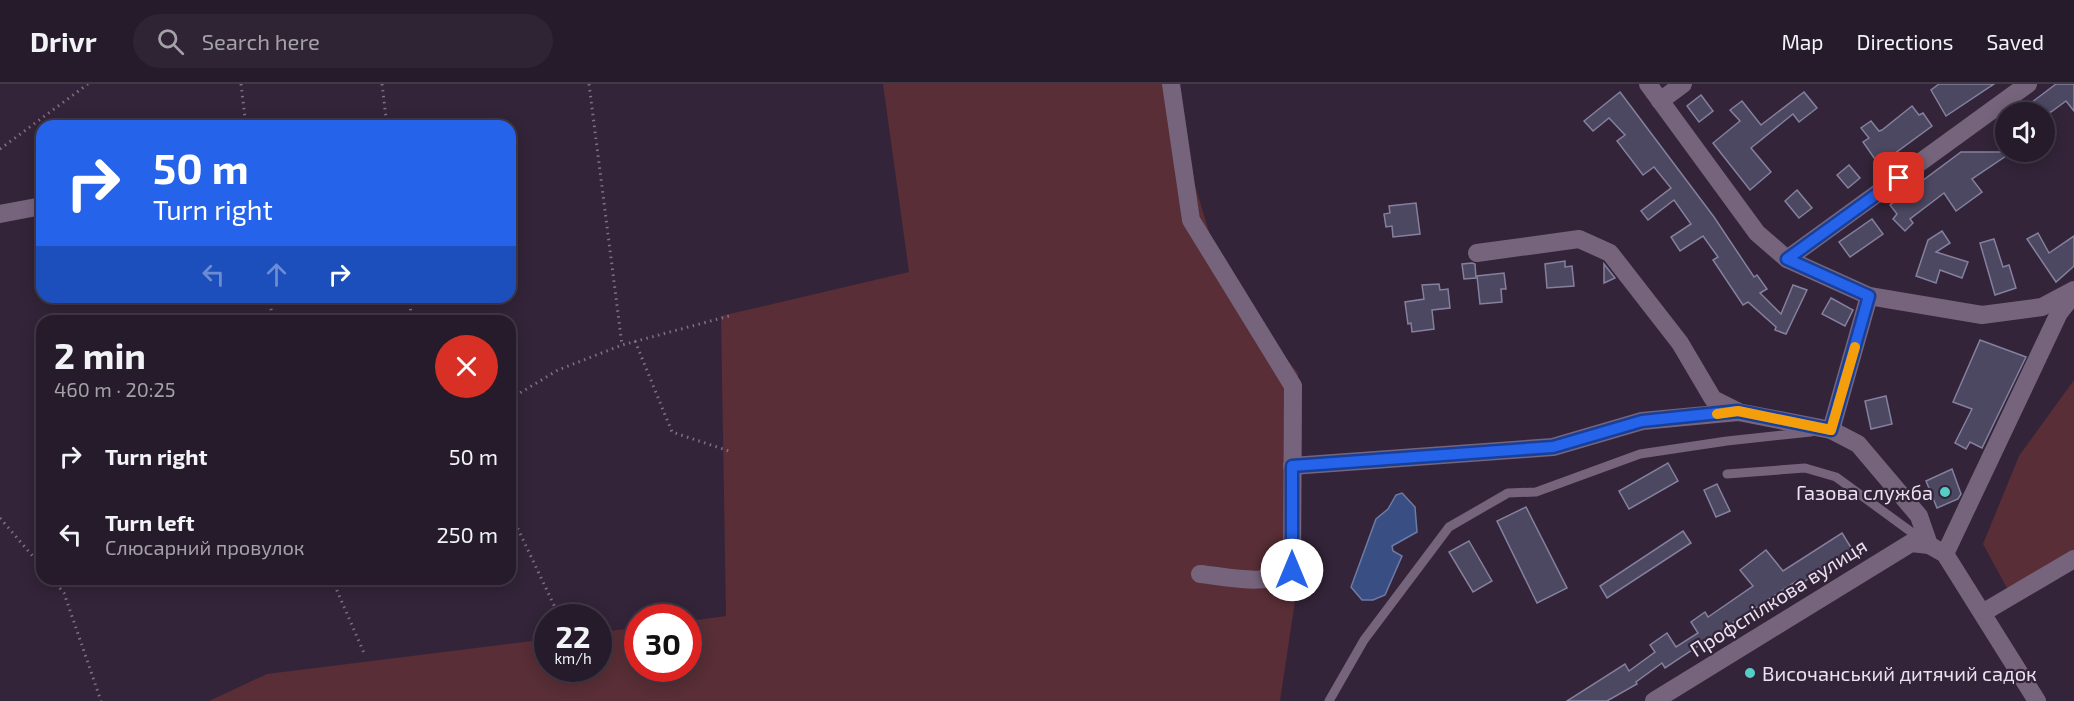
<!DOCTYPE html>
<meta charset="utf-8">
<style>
:root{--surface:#261b2b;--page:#2e2433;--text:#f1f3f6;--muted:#a4a1a9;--line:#423947}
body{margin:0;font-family:"Exo 2",sans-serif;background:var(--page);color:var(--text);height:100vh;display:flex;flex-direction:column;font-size:22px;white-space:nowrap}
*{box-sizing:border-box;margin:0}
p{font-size:20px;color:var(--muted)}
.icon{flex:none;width:33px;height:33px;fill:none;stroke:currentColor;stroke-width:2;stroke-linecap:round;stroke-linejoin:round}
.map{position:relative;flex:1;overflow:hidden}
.panel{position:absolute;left:36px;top:231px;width:480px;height:270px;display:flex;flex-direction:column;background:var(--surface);border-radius:18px;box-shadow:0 3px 15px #0003,0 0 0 2px var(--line)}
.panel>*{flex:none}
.guide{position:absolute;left:36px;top:36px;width:480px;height:183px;border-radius:18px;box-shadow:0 3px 15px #0003,0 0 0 2px var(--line);background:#2563eb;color:#fff;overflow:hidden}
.controls{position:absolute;left:1995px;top:18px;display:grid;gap:12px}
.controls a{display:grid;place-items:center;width:60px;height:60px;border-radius:50%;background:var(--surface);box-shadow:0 3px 15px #0003,0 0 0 2px var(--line);font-size:30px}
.speed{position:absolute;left:534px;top:520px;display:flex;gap:12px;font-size:30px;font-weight:700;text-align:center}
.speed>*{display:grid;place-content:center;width:78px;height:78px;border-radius:50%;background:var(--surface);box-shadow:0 3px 15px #0003,0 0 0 2px var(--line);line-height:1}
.speed small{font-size:15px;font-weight:400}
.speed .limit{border:9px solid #d22;background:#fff;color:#111}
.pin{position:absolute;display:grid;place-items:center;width:51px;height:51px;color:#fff;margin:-26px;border-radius:12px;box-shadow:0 3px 9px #0006}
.me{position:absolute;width:66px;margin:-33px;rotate:0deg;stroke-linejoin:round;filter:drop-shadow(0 0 4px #0008)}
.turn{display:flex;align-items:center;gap:21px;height:126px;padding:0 18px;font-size:27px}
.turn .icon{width:78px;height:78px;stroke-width:2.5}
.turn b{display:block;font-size:42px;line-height:51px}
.lanes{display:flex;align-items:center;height:57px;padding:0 18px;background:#0003;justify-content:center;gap:30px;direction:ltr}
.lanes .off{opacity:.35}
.round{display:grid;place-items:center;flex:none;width:63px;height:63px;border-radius:32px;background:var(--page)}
.head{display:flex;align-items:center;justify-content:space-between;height:102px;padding:0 18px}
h1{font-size:36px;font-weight:700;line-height:45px}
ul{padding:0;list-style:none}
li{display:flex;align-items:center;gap:18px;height:78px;padding:0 18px}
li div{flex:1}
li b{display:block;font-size:22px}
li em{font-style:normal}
header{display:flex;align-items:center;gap:36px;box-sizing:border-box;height:84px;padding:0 30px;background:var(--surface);border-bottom:2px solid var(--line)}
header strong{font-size:28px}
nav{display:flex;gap:33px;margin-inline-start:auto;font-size:21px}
.search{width:420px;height:54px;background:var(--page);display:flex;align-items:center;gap:15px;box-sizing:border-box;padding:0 21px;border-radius:33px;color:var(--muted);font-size:22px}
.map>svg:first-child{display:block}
</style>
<header>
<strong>Drivr</strong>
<div class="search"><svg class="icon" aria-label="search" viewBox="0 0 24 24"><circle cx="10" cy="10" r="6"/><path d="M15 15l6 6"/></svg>Search here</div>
<nav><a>Map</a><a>Directions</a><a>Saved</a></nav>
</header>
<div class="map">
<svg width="2074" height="617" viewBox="0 0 2074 617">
<rect width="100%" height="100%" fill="#332439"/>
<g fill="#592e36">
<path d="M883,0h290l8,56 45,147 72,86v208l-18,120h-1071l58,-27 280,-35 1,30h50l1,-37 38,-4 1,41h50l1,-48 37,-5 -5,-300 188,-44z"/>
<path d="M2074,296v172l-66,38 -25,-46 36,-88z"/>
</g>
<path fill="#394f84" stroke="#6e7ba4" stroke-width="1.5" d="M1402,409l13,14 2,25 -25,14 1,5 9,5 -17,39 -12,5h-11l-11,-13 25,-68 12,-10 8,-14z"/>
<g fill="#4c4862" stroke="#84809d" stroke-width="1.5">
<path d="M1939,0h55l-48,32 -15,-26z"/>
<path d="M2056,0h18v27l-8,-10 -15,11h-32z"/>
<path d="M1620,8l94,125 40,60 3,-2 10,14 -7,4 21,21 12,-29 14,5 -21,44 -11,-4 1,-3 -28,-25 -5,3 -30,-45 5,-3 -15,-21 -23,15 -9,-14 20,-13 -17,-24 -26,20 -7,-9 30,-23 -17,-21 -11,8 -26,-34 8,-6 -16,-17 -16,13 -9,-10z"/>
<path d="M1804,8l13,16 -18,14 -6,-8 -42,34 20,24 -21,18 -37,-47 27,-22 -10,-11 12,-9 19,24z"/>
<path d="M1701,11l12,16 -14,11 -12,-16z"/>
<path d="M1912,22l7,9 4,-2 9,13 -53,39 -16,-23 6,-4 -8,-10 10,-7 8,10 3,-1z"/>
<path d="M1961,68h51l-40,27 10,13 -26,19 -12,-18 -34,26 3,4 -8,8 -12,-12 4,-5 -7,-9z"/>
<path d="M1849,81l11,13 -12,10 -11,-13z"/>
<path d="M1797,106l15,18 -13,10 -14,-17z"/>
<path d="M1416,119l4,31 -27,3 -1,-11 -6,1 -2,-13 6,-1 -1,-7z"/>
<path d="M1872,135l11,15 -33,23 -11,-15z"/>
<path d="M1942,147l8,12 -14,9 32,10 -6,16 -22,-8 -4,13 -20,-7 12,-36z"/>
<path d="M2038,149l11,20 25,-17v30l-18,16 -29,-43z"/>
<path d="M1994,155l9,28 6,-2 7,23 -21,7 -15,-52z"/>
<path d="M1565,177v6l7,-1 2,20 -27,2 -2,-24z"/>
<path d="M1472,179l3,1 1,14 -12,1 -2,-15z"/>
<path d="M1604,180l11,14 -11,5z"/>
<path d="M1504,189l2,16h-5l1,13 -22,2 -3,-28z"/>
<path d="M1439,200l1,6 8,-1 2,19 -18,2 2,19 -22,3 -1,-9 -3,1 -3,-22 19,-3 -2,-14z"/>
<path d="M1831,214l22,12 -8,16 -23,-12z"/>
<path d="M1980,256l46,17 -44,91 -12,-6 -4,7 -11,-6 17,-34 -19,-7z"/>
<path d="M1886,312l6,28 -21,5 -6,-28z"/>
<path d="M1668,379l10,18 -49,28 -10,-18z"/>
<path d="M1952,385l9,25 -3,5 -21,9 -11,-27z"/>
<path d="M1717,400l13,27 -14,6 -12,-27z"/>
<path d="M1526,423l41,81 -30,15 -40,-82z"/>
<path d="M1683,447l8,12 -84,55 -7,-12z"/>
<path d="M1842,449l13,21 -17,11 -3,-5 -34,24 -3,-4 -133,88 -3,-5 -26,19 1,2 -30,17h-40l58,-37 4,7 26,-19 -5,-7 17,-12 9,14 22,-14 -7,-11 14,-10 3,5 45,-31 -13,-16 26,-20 17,21z"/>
<path d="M1469,457l23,40 -19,11 -24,-40z"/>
</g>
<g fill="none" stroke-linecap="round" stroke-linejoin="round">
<g stroke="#7e7183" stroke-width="3" stroke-dasharray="1.5 4.5" stroke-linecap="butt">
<path d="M241,0l5,42"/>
<path d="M382,0l5,42"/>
<path d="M589,0l33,261"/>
<path d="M0,65l88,-65"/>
<path d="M269,213l4,24"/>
<path d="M409,213l3,24"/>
<path d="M635,257l37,91 60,20"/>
<path d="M510,315l48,-29 64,-25 107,-29"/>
<path d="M510,428l50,106"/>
<path d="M0,434l42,49"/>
<path d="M52,495l12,14 37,108"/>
<path d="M332,495l32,74"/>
</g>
<g stroke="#76647c" stroke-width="9">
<path d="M1727,390l78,-6 31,9 89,65"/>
<path d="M1329,617l35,-61 85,-113 59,-34 28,-1 104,-38 87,-13 84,-9"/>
</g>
<g stroke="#76647c" stroke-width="18">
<path d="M1171,0l20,136 102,166 -1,184c-26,17 -62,7 -92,4"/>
<path d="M1648,0l109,149 30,26 82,37 113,19 60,-8 32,-17"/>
<path d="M1660,17l23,-17"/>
<path d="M0,130l42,-8"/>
<path d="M1477,169l102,-14 31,14 70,90 33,56 24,12"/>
<path d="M1787,175l241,-175"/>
<path d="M1831,346l38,-134"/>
<path d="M1292,382l261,-19 89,-26 96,-9 93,18 27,14 61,72 10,29"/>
<path d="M1945,470l114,-241 15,-19"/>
<path d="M1984,528l90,-53"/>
<path d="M1654,617l257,-158 18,2 16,9 92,147"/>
</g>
</g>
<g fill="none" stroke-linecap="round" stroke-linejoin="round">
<g stroke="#184099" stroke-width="15">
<path id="route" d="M1292,486v-104l261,-19 89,-26 96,-10 93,19 38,-134 -82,-37 112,-81"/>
</g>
<use href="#route" stroke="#2563eb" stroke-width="10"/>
<path stroke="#f59e0b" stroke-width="10" d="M1717,330l21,-3 93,19 24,-83"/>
</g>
<g fill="#55cec5" stroke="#332439" stroke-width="2">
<circle cx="1945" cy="408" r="6"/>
<circle cx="1750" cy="589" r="6"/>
</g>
<g text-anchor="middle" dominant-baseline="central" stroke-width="4.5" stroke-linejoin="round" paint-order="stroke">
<g font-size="20" fill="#ebe1ef" stroke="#332439" text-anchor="end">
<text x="1933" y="408">Газова служба</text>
<text x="1762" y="589" text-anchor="start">Височанський дитячий садок</text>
</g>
<g font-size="20" fill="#ebe1ef" stroke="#332439">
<text transform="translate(1778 513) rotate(-32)">Профспілкова вулиця</text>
</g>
</g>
</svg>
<div class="controls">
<a><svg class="icon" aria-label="sound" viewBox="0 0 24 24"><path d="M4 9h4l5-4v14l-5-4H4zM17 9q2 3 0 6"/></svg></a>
</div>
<div class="speed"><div>22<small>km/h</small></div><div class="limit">30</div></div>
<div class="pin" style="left:1899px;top:94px;background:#d93025"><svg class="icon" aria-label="arrive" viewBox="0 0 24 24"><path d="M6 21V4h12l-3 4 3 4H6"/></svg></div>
<svg class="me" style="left:1292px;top:486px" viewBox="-20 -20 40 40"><circle r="19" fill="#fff"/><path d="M0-13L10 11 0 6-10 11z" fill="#2563eb"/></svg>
<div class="guide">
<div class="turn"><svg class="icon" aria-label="right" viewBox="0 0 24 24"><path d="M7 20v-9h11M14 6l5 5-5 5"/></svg><div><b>50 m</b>Turn right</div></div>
<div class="lanes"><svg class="icon off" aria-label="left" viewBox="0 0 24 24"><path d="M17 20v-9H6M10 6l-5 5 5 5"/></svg><svg class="icon off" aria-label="ahead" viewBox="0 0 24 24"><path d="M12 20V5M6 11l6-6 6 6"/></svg><svg class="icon" aria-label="right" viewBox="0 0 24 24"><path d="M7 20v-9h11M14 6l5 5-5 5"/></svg></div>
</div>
<section class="panel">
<div class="head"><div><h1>2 min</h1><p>460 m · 20:25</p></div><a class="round" style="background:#d93025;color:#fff"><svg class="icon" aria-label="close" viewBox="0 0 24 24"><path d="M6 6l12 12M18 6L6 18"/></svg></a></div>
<ul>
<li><svg class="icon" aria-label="right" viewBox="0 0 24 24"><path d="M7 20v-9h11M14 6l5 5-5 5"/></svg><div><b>Turn right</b></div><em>50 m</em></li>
<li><svg class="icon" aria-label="left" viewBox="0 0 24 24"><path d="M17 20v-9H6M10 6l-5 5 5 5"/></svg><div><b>Turn left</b><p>Слюсарний провулок</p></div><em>250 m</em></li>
</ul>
</section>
</div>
